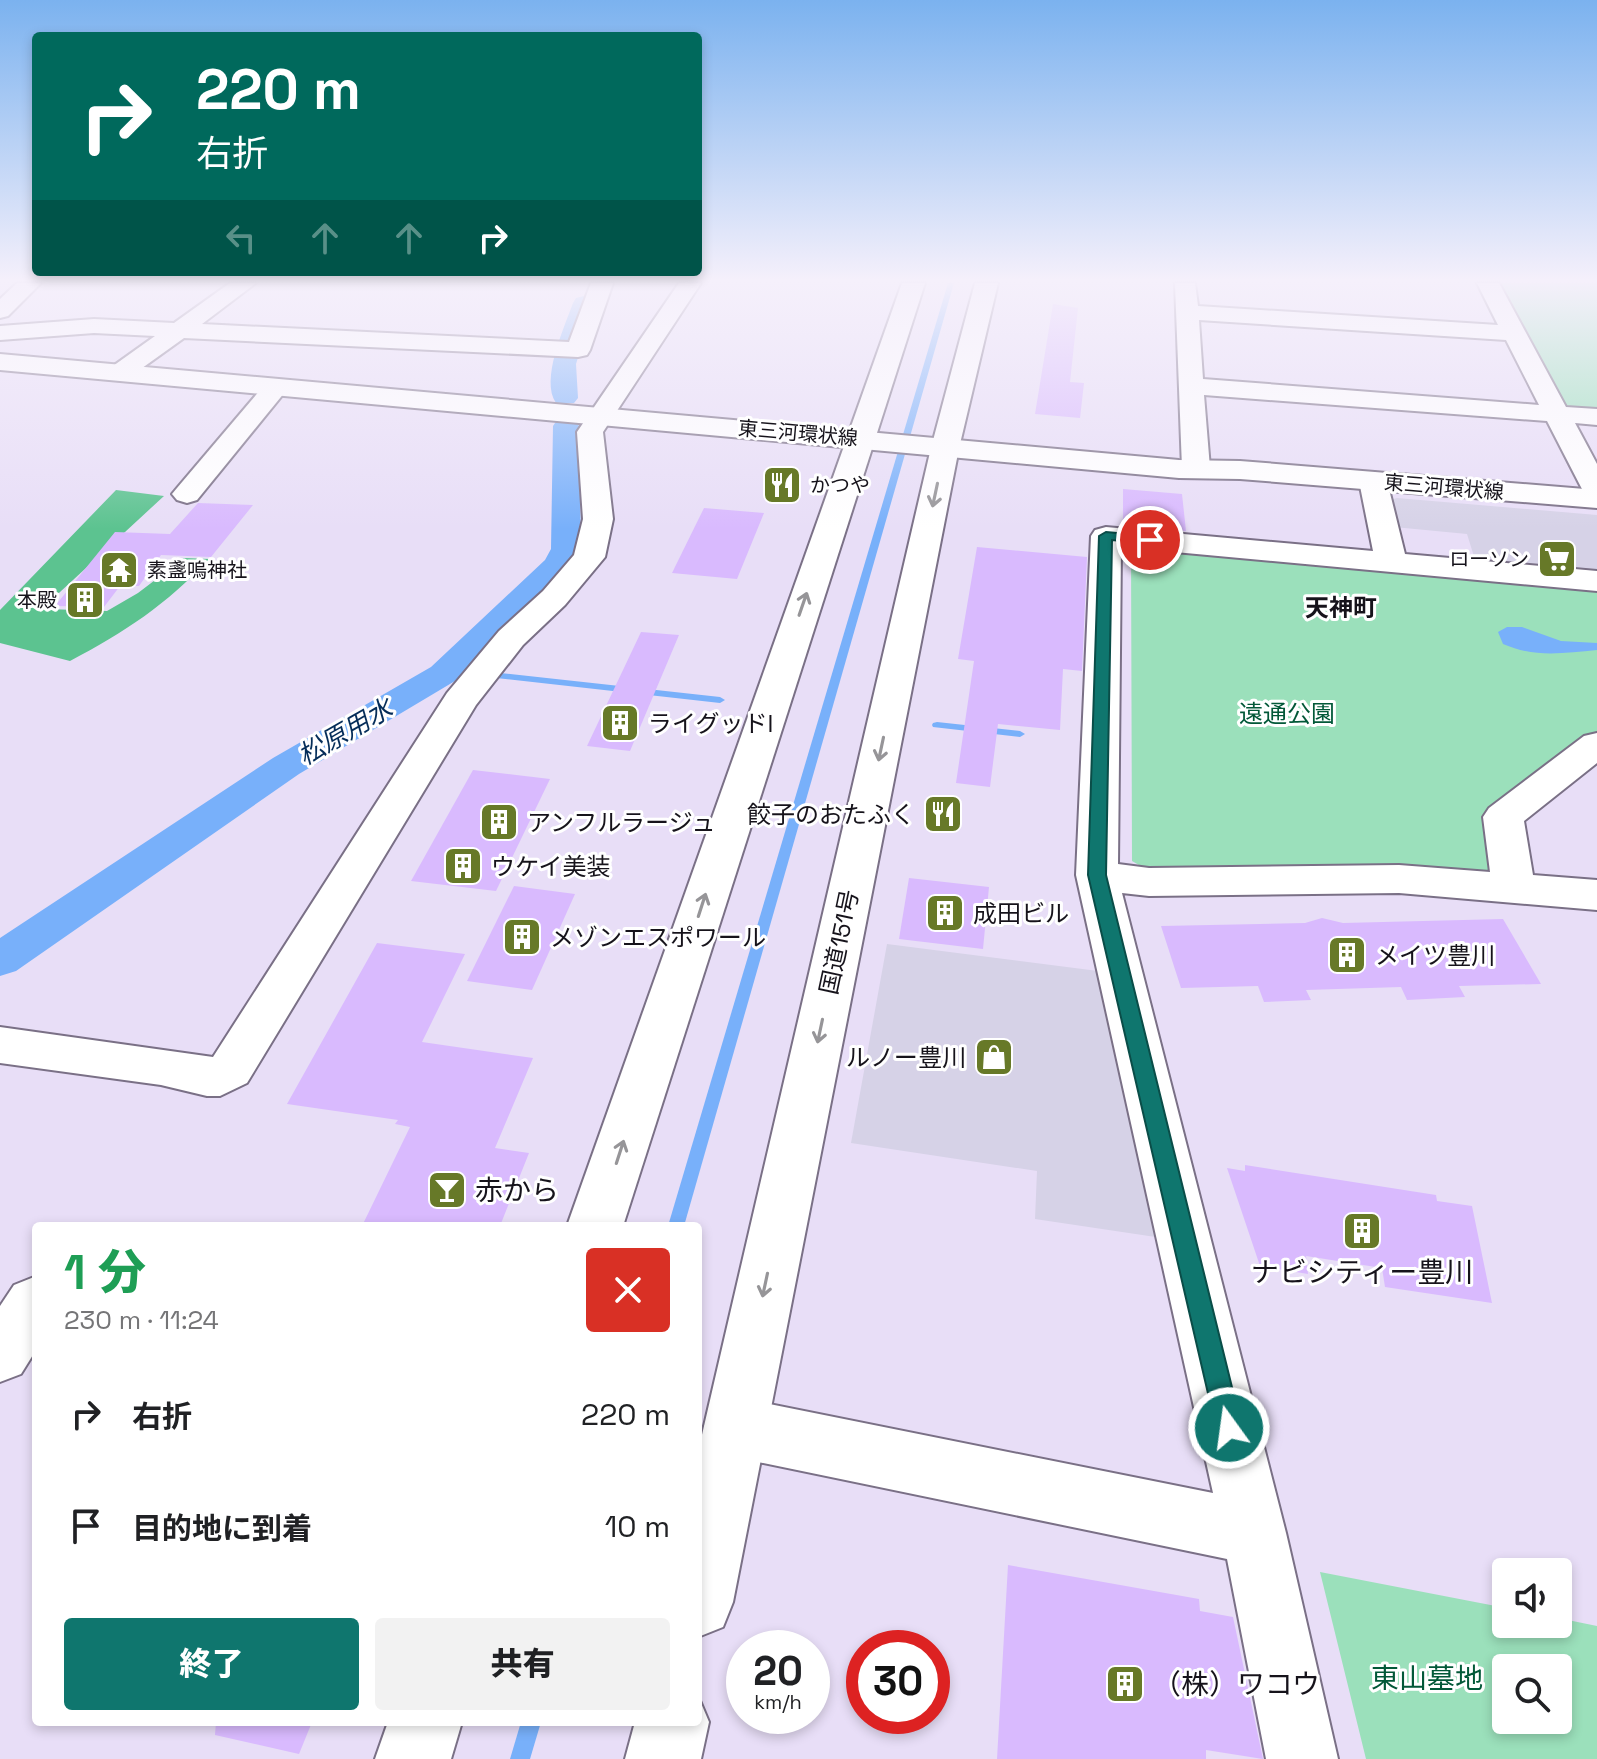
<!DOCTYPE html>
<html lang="ja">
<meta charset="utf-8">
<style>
:root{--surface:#fff;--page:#f2f2f2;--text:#202124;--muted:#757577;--accent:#0f766e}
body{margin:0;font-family:"Space Grotesk","Noto Sans JP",sans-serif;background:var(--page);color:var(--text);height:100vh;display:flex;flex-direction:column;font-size:30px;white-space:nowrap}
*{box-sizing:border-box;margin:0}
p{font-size:26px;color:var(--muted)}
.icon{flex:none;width:44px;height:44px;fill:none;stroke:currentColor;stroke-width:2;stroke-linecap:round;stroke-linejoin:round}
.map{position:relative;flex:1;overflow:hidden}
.sheet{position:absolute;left:32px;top:1222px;width:670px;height:504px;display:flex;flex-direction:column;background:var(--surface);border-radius:8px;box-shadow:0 4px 12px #0003}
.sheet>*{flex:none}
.guide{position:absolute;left:32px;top:32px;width:670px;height:244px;border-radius:8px;box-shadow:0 4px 12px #0003;background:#00695c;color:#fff;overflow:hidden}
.controls{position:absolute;left:1492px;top:1558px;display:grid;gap:16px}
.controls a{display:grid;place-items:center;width:80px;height:80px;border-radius:8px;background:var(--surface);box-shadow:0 4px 12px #0003;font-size:40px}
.speed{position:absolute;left:726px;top:1630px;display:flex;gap:16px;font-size:40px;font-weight:700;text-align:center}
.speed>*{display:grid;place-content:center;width:104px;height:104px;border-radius:50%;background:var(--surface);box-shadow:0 4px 12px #0003;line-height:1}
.speed small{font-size:20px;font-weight:400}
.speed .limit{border:12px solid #d22;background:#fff;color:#111}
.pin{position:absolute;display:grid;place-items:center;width:68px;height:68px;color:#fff;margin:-34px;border:4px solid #fff;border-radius:50%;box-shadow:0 2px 8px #0007}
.me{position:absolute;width:88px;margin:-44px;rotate:346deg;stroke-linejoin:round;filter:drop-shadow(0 0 6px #0008)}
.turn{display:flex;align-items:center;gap:28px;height:168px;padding:0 32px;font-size:36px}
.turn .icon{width:104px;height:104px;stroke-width:2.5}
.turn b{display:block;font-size:56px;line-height:68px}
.lanes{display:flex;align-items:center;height:76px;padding:0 32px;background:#0003;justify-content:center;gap:40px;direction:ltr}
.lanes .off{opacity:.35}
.round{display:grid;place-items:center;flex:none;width:84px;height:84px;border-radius:8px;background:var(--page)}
.overview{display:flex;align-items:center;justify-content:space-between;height:136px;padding:0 32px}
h1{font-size:48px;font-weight:800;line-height:60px;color:#1e9e55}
.action{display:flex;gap:16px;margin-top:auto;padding:16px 32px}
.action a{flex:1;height:92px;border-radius:8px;background:var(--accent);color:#fff;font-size:32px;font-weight:800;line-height:92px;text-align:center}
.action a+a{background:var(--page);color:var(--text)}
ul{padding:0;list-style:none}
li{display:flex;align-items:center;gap:24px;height:112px;padding:0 32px}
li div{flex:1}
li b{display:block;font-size:30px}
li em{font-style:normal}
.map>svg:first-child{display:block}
</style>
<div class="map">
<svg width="1597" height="1759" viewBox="0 0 1597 1759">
<rect width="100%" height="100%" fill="#e8def7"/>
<g fill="#d6d2e7">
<path d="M1397,498l200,17v60l-121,-12 -9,-29 -73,-7 -7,-26z"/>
<path d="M887,944l211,27 71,268 -134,-20 2,-48 -186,-28z"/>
</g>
<g fill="#9be0bb" fill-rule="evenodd">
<path d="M1496,283h101v130l-34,-6z"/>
<path d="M1146,544l451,42v146l-105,82 7,55 -10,7 -338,-4 -19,-11 -1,-313z"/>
<path d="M1320,1572l186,36v16h52v-6l39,8v133h-231zM1506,1668h52v52h-52z"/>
</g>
<path fill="#5cc390" d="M116,490l48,6 -117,108 -1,5 61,2 31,-18 46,-35 25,1c-43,46 -84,73 -139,102l-70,-18v-33z"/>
<path fill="#78b0fa" d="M1507,627h15l39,14 36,2v7c-34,3 -62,8 -94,-6l-5,-12z"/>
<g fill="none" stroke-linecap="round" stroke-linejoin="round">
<g fill="#78b0fa" fill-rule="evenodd">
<path d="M948,283h6l-270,943h-16z"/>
<path d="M465,669l4,1v4l-26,3 -5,-3 5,-3z"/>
<path d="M500,673l220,24 5,3 -5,3 -224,-25 -1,-2z"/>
<path d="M937,722l83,9 5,3 -5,3 -87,-10 -1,-2 1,-2z"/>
<path d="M521,1722h20l-11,37h-20z"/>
</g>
<g fill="#78b0fa" fill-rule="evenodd">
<path d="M584,296l8,2 3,5 -19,61 2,34 -4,5h-18c-16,-23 8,-75 17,-100l3,-5z"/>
<path d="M566,418l9,2 4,6 2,123 -12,23 -114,109 -156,93 -283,197 -16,5v-38l273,-180 158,-91 114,-107 6,-11 2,-123 4,-6z"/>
</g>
</g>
<g fill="#d9bafe">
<path d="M1053,304l25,4 -8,74 14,1 -4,35 -45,-4z"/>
<path d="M1123,489l59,5 4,37 -63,-5z"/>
<path d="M198,503l55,2 -42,52 -50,-2 -22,31h-19l-16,21 -49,-1 60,-74 55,2z"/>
<path d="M704,508l60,5 -27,66 -65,-6z"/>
<path d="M977,547l110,10 -5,114 -19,-2 -3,61 -62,-6 -8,63 -34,-4 18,-122 -16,-2z"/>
<path d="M641,632l38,3 -49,116 -43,-5z"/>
<path d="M473,770l77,9 -54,112 -85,-10z"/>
<path d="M909,878l80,9 -6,62 -84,-10z"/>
<path d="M514,886l61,8 -43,96 -65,-9z"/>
<path d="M1322,918l21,5 160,-4 38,65 -82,2 6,11 -58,3 -6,-13 -95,3 5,10 -47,2 -6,-16 -77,2 -20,-62 144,-3z"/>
<path d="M377,943l88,11 -43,88 111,16 -38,90 34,5 -29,73h-138l48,-99 -15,-3 3,-4 -111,-16z"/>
<path d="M1245,1165l191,30 1,6 35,5 20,97 -107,-16 -3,-19 -76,-12 2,18 -48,-8 -33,-98 18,3z"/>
<path d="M1008,1565l191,34 1,12 33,6 30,142 -57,-9v9h-209z"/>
<path d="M216,1722h96l-13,32 -84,-19z"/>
</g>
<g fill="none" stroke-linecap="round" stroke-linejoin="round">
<g stroke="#7a7086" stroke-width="4">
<g id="minor">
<path d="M17,283h24l-33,33 -8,2v-19z"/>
<path d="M230,283h26l-54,41 367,18 22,-59h22l-23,67 -3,5 -9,2 -394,-19 -53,38h-18l-3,-5 3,-5 42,-30 -61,-3 -94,7v-14l94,-7 80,4z"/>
<path d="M679,283h22l-98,149 10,87 -8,38 -40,48 -42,40 -47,60 -229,378 -27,13h-13l-46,-11 -161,-22v-36l213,30 234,-364 52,-62 44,-40 31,-36 9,-36 -6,-87z"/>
<path d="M1175,283h20l3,23 300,19 -21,-42h22l67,124 31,2v16l-22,-2 22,41v36l-10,-3 -4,-6 -36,-70 -343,-26 6,73 -4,6 -10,2 -10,-2 -4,-6zM1199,320l307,20 33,65 -336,-26z"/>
<path d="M276,379l9,3 4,5 -92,113 -10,3 -10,-3 -5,-6 5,-6 90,-106z"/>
<path d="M1373,472l10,3 4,6 18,73 192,17v20l-476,-44 -3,317 31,4 250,-3 91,7 -7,-55 6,-9 95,-72 13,-3v30l-73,58 9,54 64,5v30l-198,-17 -250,3 -27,-3 164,640 52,226h-72l-39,-200 -493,-102 -21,-9 -9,-21 9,-21 21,-9 479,96 -137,-618 15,-339 4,-6 11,-3 267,24 -14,-70 4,-6z"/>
<path d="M34,1277l2,73 -15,24 -21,8v-76l14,-21z"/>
</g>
</g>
<g stroke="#7a7086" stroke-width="4">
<path id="primary" d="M0,354l1179,106 61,1 357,29v18l-357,-29 -61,-1 -1179,-108z"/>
</g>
<g stroke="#7a7086" stroke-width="4">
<g id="trunk">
<path d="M902,283h23l-302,943h-56z"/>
<path d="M975,283h23l-39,165 -226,1154 -10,25 -25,10v-185l233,-1004z"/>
<path d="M698,1696l11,26 -8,37h-76l10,-37h63z"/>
<path d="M388,1722h74l-11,37h-76z"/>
</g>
</g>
<use href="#minor" fill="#fff" fill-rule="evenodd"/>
<use href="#primary" fill="#fff" fill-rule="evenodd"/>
<use href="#trunk" fill="#fff" fill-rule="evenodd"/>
</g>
<defs><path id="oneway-shaft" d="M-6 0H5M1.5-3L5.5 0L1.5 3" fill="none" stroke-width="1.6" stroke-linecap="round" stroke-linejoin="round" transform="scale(2)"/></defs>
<g stroke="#969598">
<use href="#oneway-shaft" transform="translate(935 495) rotate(102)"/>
<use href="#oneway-shaft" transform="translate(803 604) rotate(-71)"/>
<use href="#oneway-shaft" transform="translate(881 749) rotate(102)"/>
<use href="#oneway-shaft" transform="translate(702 905) rotate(-72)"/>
<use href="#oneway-shaft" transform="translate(820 1031) rotate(102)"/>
<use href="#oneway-shaft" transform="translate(620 1152) rotate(-72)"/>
<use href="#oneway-shaft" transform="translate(765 1285) rotate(102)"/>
</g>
<linearGradient id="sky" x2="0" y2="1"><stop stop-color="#7bb2ef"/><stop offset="0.53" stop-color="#f5f0fb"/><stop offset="1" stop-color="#f5f0fb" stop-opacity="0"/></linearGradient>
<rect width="1597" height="529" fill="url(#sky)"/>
<path fill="#0f766e" stroke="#0a4d48" stroke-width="2" d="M1106,532l44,4 7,4 -7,4 -38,-4 -6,335 136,553 -4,9 -9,4 -9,-4 -4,-9 -128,-553 11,-339z"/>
<defs>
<g id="restaurant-square" transform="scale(2)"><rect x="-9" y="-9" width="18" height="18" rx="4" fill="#677928" stroke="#fff"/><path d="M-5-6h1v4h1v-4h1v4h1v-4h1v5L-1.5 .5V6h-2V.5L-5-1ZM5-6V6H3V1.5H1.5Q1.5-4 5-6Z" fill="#fff"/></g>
<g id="supermarket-square" transform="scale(2)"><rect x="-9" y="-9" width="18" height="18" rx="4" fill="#677928" stroke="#fff"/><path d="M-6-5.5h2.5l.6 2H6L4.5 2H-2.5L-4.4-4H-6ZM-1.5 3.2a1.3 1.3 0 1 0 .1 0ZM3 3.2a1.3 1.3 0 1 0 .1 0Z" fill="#fff"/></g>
<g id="temple-square" transform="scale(2)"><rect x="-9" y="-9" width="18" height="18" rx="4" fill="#677928" stroke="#fff"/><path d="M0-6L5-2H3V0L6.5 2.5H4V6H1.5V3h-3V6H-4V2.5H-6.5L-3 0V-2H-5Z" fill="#fff"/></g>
<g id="building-square" transform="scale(2)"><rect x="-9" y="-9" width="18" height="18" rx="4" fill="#677928" stroke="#fff"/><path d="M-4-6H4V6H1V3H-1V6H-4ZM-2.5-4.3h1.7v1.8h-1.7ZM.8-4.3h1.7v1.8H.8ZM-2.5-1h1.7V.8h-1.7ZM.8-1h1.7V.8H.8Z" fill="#fff"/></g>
<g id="shop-square" transform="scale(2)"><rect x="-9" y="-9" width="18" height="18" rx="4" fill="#677928" stroke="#fff"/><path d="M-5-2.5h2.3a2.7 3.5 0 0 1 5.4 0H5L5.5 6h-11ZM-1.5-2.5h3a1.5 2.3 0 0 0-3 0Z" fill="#fff"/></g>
<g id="bar-square" transform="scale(2)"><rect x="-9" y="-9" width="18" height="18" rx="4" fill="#677928" stroke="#fff"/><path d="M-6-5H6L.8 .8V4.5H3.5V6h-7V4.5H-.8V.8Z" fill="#fff"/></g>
</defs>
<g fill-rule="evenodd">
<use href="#restaurant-square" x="782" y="485"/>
<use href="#supermarket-square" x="1557" y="559"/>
<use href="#temple-square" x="119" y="570"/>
<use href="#building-square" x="85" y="600"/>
<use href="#building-square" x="620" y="723"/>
<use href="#restaurant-square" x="943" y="814"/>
<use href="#building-square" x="499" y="822"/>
<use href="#building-square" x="463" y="866"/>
<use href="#building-square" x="945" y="913"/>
<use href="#building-square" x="522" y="937"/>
<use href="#building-square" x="1347" y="955"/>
<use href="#shop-square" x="994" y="1057"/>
<use href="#bar-square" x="447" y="1190"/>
<use href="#building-square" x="1362" y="1231"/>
<use href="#building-square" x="1125" y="1684"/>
</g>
<g text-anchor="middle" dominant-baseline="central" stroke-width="6" stroke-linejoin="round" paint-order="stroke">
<g font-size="20" fill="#16131b" stroke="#fff">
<text transform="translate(798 433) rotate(5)">東三河環状線</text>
<text transform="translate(1444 487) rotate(5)">東三河環状線</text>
</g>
<g font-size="20" fill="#16131b" stroke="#fff" text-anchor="start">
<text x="810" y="485">かつや</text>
<text x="1529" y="559" text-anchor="end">ローソン</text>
<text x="147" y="570">素盞嗚神社</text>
<text x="57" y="600" text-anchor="end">本殿</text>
</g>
<g font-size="24" font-weight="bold" fill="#16131b" stroke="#fff">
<text x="1341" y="607">天神町</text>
</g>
<g font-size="24" fill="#025838" stroke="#fff">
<text x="1287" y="713">遠通公園</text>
</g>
<g font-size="24" fill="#16131b" stroke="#fff" text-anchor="start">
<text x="648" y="723">ライグッドI</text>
<text x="915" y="814" text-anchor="end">餃子のおたふく</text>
<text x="527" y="822">アンフルラージュ</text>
<text x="491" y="866">ウケイ美装</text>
<text x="973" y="913">成田ビル</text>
<text x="550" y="937">メゾンエスポワール</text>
<text x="1375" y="955">メイツ豊川</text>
<text x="966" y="1057" text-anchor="end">ルノー豊川</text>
</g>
<g font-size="24" fill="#16131b" stroke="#fff">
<text transform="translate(839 942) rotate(-78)">国道151号</text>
</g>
<g font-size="26" font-style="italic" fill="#052d59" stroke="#fff">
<text transform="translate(345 732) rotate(-30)">松原用水</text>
</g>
<g font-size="28" fill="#16131b" stroke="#fff" text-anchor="start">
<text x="475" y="1190">赤から</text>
<text x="1362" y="1272" text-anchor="middle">ナビシティー豊川</text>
<text x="1153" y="1684">（株）ワコウ</text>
</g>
<g font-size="28" fill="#025838" stroke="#fff">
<text x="1427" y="1678">東山墓地</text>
</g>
</g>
</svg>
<div class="controls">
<a><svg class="icon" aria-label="sound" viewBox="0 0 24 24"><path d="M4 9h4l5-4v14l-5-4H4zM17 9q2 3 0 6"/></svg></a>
<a><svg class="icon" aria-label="search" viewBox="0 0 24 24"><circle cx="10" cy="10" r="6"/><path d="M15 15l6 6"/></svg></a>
</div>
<div class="speed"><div>20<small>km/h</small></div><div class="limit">30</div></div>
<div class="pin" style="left:1150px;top:540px;background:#d93025"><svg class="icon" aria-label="arrive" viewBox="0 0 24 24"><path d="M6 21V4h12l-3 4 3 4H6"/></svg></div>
<svg class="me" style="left:1229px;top:1428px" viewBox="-20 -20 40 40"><circle r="17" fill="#0f766e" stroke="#fff" stroke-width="3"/><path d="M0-11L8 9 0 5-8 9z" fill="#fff"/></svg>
<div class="guide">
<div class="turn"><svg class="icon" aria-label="right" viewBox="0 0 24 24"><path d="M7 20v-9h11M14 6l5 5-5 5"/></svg><div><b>220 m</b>右折</div></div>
<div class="lanes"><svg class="icon off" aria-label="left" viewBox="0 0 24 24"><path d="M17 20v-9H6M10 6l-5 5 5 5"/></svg><svg class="icon off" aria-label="ahead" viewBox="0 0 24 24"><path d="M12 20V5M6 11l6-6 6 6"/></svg><svg class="icon off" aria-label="ahead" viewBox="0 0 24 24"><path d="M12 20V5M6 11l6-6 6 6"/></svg><svg class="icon" aria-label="right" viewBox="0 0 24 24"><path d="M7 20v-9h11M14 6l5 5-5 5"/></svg></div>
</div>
<section class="sheet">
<div class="overview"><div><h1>1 分</h1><p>230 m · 11:24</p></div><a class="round" style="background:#d93025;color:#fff"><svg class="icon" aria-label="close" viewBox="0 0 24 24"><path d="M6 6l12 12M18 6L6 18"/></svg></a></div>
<ul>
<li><svg class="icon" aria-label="right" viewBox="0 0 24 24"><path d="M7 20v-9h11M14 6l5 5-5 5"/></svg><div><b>右折</b></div><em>220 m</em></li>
<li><svg class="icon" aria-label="arrive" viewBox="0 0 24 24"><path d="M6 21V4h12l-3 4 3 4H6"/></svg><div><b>目的地に到着</b></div><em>10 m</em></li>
</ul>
<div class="action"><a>終了</a><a>共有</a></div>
</section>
</div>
